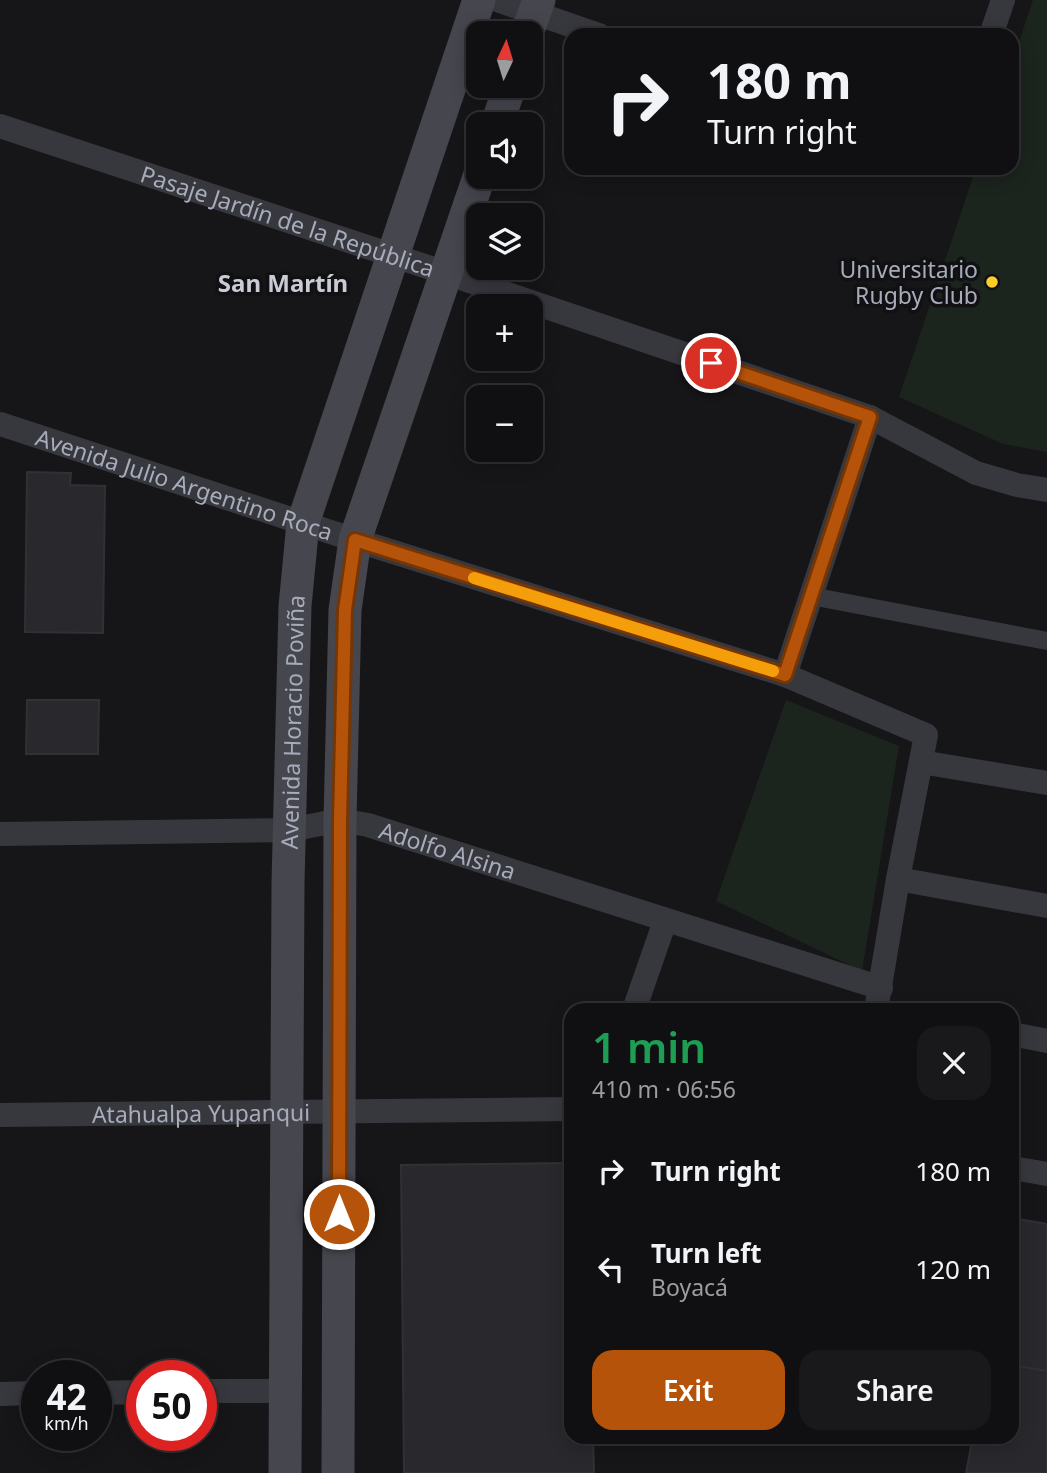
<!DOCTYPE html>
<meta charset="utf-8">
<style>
:root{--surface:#101013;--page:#19191c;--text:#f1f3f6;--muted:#9c9da0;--line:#303033;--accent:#b45309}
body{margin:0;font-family:"Noto Sans",sans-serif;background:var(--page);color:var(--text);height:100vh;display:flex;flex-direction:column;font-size:26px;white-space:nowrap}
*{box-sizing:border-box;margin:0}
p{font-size:23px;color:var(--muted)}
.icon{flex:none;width:38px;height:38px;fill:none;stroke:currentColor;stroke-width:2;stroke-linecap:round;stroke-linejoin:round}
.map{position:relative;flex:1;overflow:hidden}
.details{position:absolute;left:564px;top:1003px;width:455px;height:441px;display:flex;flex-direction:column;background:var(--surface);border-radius:21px;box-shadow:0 4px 18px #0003,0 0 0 2px var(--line)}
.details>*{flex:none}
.banner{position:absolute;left:564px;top:28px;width:455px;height:147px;border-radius:21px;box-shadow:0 4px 18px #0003,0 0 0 2px var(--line);background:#101013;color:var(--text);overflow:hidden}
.needle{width:46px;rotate:4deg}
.tools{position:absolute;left:466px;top:21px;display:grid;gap:14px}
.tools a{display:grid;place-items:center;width:77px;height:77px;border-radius:14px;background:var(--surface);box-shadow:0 4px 18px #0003,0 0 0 2px var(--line);font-size:35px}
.speed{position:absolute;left:21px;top:1360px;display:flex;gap:14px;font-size:35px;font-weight:700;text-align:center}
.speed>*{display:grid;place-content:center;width:91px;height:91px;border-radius:50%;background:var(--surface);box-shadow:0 4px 18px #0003,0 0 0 2px var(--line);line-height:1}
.speed small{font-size:18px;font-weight:400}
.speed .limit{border:10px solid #d22;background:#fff;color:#111}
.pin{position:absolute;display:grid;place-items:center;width:60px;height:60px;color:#fff;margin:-30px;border:4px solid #fff;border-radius:50%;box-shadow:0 2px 7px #0007}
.me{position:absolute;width:77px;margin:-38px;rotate:0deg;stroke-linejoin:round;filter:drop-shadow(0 0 5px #0008)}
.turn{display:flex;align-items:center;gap:24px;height:147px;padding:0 28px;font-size:32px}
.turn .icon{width:91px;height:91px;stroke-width:2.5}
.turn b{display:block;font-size:49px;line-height:60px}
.round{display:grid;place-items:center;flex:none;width:74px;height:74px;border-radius:21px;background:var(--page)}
.overview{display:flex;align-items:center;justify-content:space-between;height:119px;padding:0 28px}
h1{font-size:42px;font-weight:600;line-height:52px;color:#1e9e55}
.primary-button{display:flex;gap:14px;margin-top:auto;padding:14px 28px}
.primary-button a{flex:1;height:80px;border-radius:21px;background:var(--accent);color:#fff;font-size:28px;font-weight:600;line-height:80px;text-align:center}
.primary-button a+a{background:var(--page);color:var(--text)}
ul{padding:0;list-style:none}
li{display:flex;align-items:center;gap:21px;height:98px;padding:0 28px}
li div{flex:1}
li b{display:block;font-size:26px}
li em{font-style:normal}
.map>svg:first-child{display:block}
</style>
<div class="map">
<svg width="1047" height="1473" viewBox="0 0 1047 1473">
<rect width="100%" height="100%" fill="#161619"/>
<g fill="#1c241e">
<path d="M1033,0h14v452l-44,-8 -104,-47 77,-229h36v-106z"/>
<path d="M786,700l113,46 -37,225 -146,-70z"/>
</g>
<g fill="#29292d" stroke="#313035" stroke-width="2">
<path d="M27,472l44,1 -1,12 35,1 -2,147 -78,-1z"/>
<path d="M27,700h72l-1,54h-72z"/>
<path d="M570,1163v274h23l1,36h-190l-3,-308z"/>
<path d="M1013,1218l34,6v147l-35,-6v-136z"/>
<path d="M1012,1365l35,6v102h-81l7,-36h39z"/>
</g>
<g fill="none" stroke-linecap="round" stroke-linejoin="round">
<path stroke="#37373e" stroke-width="18" d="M811,596l236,45"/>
<g stroke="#37373e" stroke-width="24">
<path d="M497,0l102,35"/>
<path d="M991,35l12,-35"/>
<path id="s1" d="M0,126l446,147 424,144 106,56 41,12 30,5"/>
<path id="s2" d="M0,424l355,116 430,135 141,60 -28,144 -22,131"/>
<path d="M785,675l85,-258"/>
<path d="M921,762l126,21"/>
<path id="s3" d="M0,834l290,-4 50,-10 28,5 513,163"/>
<path d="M898,879l149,27"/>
<path d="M634,1010l31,-89"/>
<path d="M1012,1034l35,7"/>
<path id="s4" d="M0,1115l570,-6"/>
<path d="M1012,1168l35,6"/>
<path d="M201,1391h84"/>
<path d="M96,1393l46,-1"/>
<path d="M0,1394l37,-1"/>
</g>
<g stroke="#45464e" stroke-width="33">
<path d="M527,33l12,-33"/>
<path d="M497,124l13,-38"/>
<path id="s5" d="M285,1473l3,-590 7,-277 8,-83 176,-523"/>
<path d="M338,1473l2,-653 5,-210 10,-70 124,-363"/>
</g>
</g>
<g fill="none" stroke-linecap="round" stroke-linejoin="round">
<g stroke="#753606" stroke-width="18">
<path id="route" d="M339,1214l1,-394 5,-210 10,-70 430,135 85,-258 -159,-54"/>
</g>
<use href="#route" stroke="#b45309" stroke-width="12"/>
<path stroke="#f59e0b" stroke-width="12" d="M474,578l299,93"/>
</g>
<circle fill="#ffcd28" stroke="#111114" stroke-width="2.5" cx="992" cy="282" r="7"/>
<g text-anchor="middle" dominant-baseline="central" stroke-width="7" stroke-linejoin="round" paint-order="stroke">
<g font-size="23" fill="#a7abba" stroke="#111114">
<text stroke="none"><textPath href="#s1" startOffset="303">Pasaje Jardín de la República</textPath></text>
<text stroke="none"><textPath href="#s2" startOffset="194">Avenida Julio Argentino Roca</textPath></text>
<text stroke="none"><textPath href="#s5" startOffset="751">Avenida Horacio Poviña</textPath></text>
<text stroke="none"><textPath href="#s3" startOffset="453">Adolfo Alsina</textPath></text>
<text stroke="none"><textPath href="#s4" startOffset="201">Atahualpa Yupanqui</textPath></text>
</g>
<g font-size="23" fill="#a7abba" stroke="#111114" text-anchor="end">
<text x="978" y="269">Universitario<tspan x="978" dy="26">Rugby Club</tspan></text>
</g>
<g font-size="24" font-weight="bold" fill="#c9cbd5" stroke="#111114">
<text x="283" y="282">San Martín</text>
</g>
</g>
</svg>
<div class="tools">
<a><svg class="needle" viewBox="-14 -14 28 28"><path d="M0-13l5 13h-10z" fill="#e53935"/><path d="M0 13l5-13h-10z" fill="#9c9da0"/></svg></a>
<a><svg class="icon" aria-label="sound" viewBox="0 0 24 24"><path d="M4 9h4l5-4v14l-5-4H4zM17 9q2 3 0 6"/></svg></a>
<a><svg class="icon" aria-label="layers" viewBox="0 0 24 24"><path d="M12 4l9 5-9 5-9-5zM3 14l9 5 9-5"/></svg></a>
<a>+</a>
<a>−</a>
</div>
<div class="speed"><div>42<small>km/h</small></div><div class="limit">50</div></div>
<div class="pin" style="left:711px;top:363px;background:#d93025"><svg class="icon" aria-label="arrive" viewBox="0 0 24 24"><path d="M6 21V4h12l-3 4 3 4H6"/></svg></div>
<svg class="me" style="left:339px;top:1214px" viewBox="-20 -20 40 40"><circle r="17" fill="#b45309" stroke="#fff" stroke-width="3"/><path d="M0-11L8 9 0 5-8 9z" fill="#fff"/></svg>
<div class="banner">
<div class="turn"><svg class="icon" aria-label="right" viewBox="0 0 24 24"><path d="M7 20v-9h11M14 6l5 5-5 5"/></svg><div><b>180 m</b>Turn right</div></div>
</div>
<section class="details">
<div class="overview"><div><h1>1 min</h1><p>410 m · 06:56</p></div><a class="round"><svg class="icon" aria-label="close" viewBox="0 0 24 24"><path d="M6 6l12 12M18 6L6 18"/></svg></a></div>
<ul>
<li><svg class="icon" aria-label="right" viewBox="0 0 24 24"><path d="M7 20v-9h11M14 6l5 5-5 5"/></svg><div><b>Turn right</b></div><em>180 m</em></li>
<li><svg class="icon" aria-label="left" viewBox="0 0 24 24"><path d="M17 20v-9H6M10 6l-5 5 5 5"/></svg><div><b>Turn left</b><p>Boyacá</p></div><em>120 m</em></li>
</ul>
<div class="primary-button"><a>Exit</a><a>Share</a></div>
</section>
</div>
